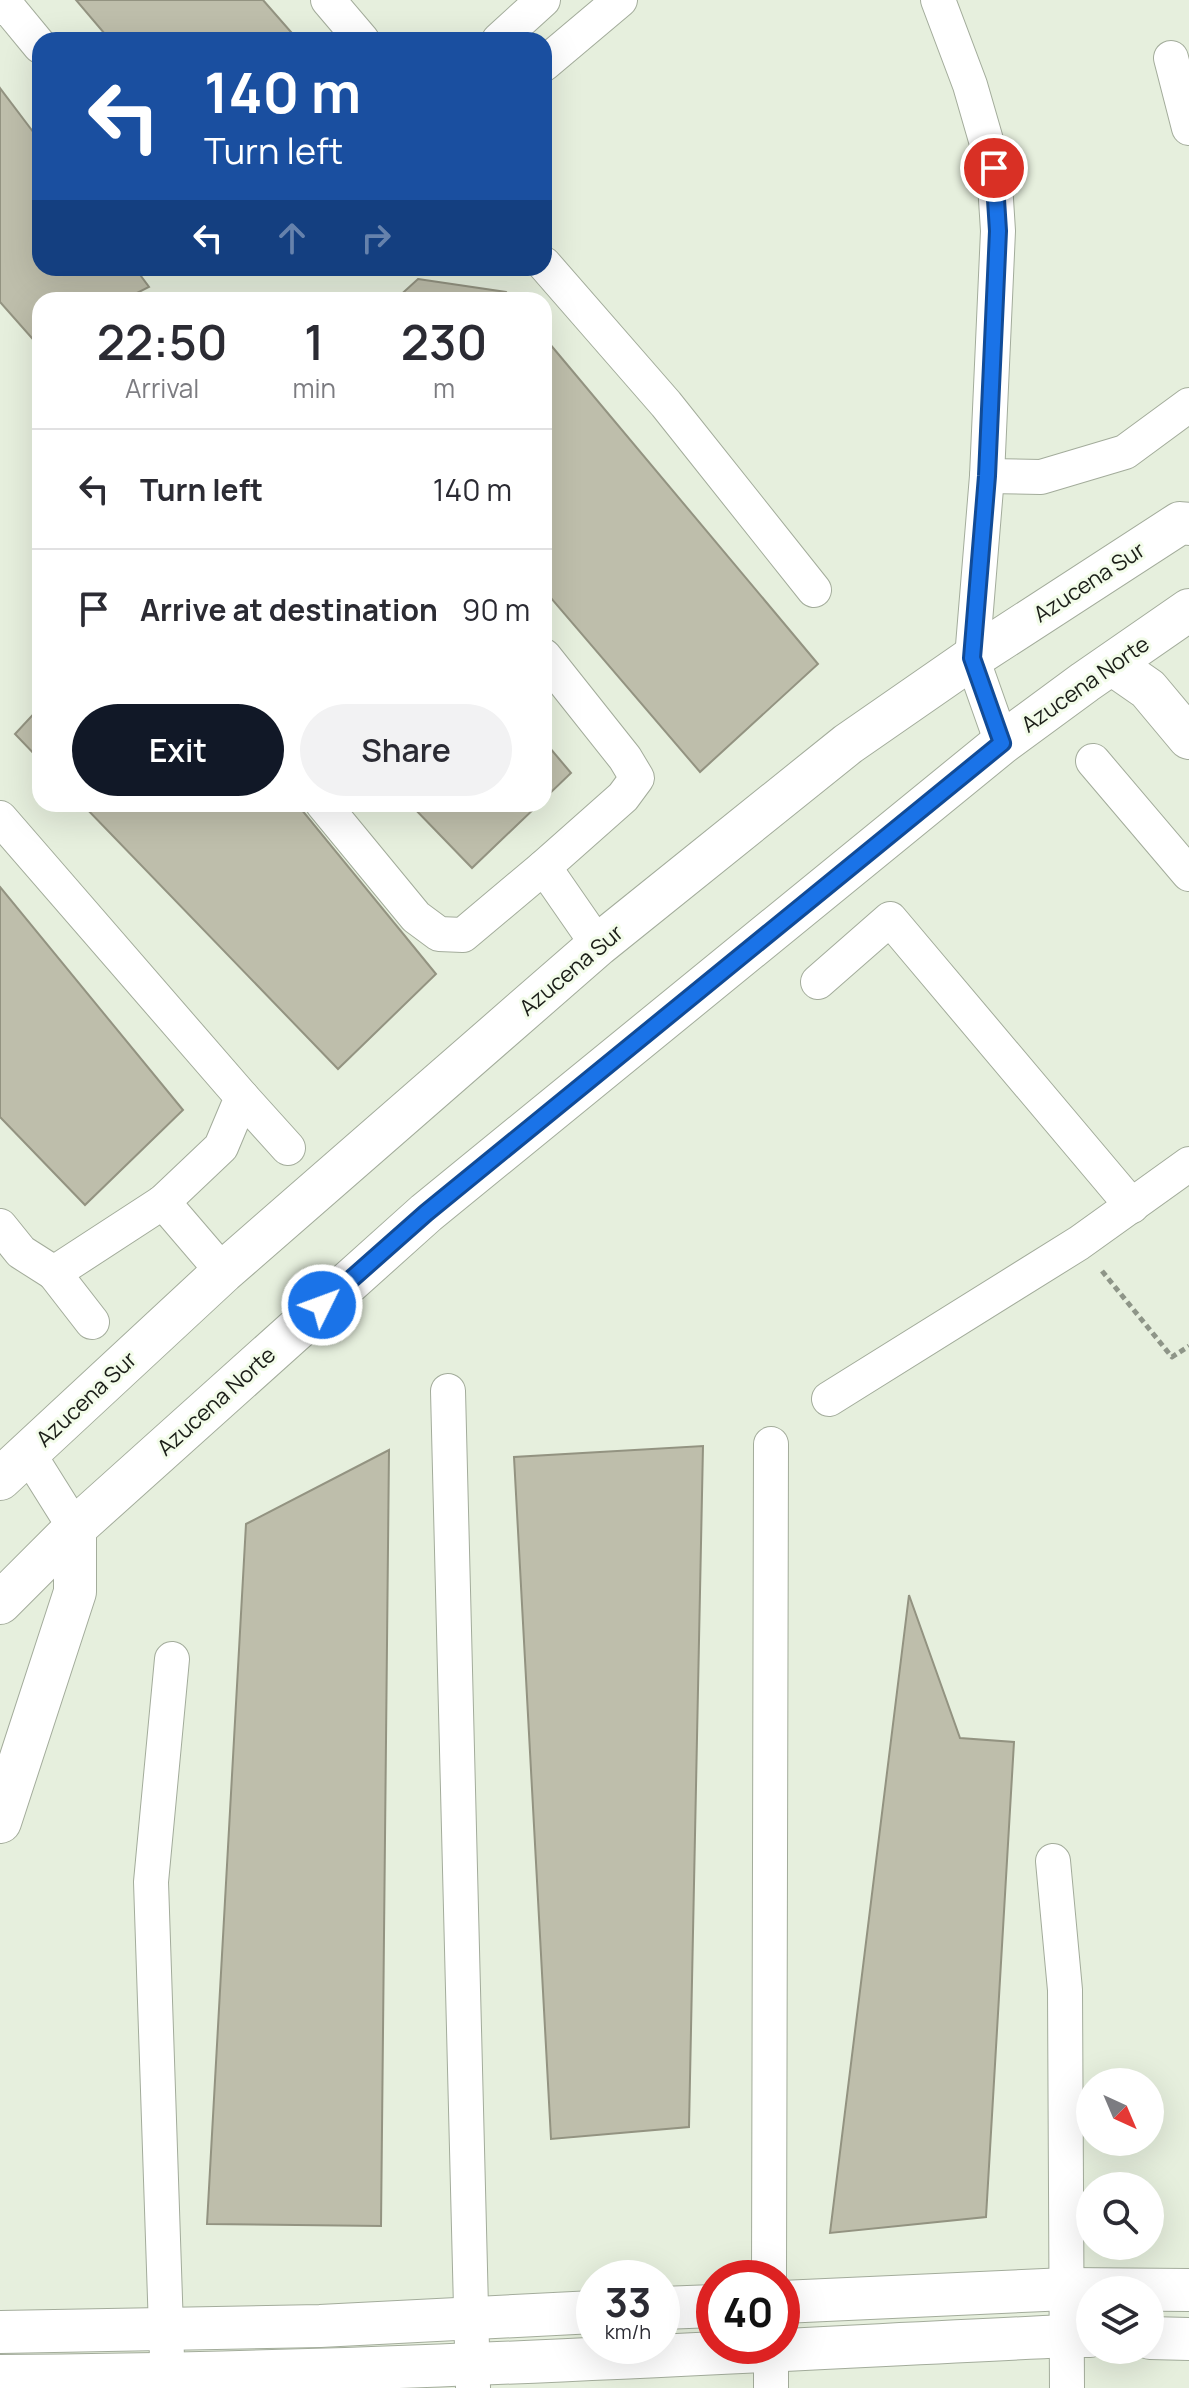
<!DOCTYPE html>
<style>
:root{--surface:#fff;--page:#f2f2f3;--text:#2b2b33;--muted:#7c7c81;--line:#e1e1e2;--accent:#111827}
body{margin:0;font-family:Manrope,sans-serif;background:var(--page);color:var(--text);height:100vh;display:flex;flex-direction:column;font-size:30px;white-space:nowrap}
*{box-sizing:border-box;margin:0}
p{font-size:26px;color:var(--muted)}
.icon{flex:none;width:44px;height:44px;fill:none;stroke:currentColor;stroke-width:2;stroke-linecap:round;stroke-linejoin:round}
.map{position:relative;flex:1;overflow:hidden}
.side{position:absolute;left:32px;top:292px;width:520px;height:520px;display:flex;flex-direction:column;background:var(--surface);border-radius:24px;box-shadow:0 8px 32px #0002}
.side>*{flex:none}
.guide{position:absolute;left:32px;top:32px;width:520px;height:244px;border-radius:24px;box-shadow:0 8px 32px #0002;background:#1a4fa0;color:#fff;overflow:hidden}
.needle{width:52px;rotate:136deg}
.tools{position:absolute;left:1076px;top:2068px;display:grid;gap:16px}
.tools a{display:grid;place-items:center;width:88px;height:88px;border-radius:50%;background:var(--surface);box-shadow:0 8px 32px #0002;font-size:40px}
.speed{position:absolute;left:576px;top:2260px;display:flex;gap:16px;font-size:40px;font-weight:700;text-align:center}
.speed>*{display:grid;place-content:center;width:104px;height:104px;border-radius:50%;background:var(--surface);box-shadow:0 8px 32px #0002;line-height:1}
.speed small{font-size:20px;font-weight:400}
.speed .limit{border:12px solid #d22;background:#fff;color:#111}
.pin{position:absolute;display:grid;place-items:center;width:68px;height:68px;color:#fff;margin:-34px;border:4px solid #fff;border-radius:50%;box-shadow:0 2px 8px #0007}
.me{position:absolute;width:88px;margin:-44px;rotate:48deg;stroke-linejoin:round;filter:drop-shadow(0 0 6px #0008)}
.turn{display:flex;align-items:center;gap:28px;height:168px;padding:0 40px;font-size:36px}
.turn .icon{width:104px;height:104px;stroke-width:2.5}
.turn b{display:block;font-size:56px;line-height:68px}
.lanes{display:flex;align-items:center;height:76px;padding:0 40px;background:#0003;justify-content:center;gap:40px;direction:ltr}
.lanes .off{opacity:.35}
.eta{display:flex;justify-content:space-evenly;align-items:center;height:136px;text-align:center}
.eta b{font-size:48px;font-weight:600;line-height:56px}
.button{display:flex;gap:16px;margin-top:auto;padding:16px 40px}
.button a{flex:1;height:92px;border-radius:48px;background:var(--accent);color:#fff;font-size:32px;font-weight:600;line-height:92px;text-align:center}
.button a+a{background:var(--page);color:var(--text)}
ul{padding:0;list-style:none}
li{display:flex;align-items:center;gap:24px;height:120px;padding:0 40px;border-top:2px solid var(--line)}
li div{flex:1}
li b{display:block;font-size:30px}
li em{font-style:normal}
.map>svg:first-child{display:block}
</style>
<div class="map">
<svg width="1189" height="2388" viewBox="0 0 1189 2388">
<rect width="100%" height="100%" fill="#e6efdd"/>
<g fill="#bebeab" stroke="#939381" stroke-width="2">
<path d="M76,0h187l35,40h-188z"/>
<path d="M0,88l40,53v127h95l14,19 -26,13h-83v44l-2,1 -38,-43z"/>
<path d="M418,279l88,13 7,8h-118z"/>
<path d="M544,337l274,327 -118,108 -156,-182z"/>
<path d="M40,707v53l-25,-26z"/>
<path d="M544,741l27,32 -27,26z"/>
<path d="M82,804h215l139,170 -98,95z"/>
<path d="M410,804h129l-67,64z"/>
<path d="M0,887l183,223 -98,95 -85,-88z"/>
<path d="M703,1446l-14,681 -138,12 -37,-682z"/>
<path d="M389,1450l-8,776 -174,-2 39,-700z"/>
<path d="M909,1595l51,143 54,4 -28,475 -156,16z"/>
</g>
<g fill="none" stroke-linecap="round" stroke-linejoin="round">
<g stroke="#a3ac9b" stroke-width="36">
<g id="minor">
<path d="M2,0l38,46"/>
<path d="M328,0l34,40"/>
<path d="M938,0l32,85 24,83 4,63 -11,245 -15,182 30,85"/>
<path d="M499,40l44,-40"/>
<path d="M1171,58l18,70"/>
<path d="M544,64l76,-64"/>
<path d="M544,264l122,140 148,186"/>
<path d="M987,476l54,1 84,-25 64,-47"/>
<path d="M1093,761l96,113"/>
<path d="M323,804l93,113 23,17 24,1 81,-68 54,78"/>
<path d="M0,818l242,279 -21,50 -58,55 -109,71 -33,-21 -21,-26"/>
<path d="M544,867l79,-70 14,-19 -12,-20 -81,-102"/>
<path d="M818,982l72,-63 242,287"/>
<path d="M242,1097l46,51"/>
<path d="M163,1202l60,70"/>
<path d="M54,1273l38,49"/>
<path d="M448,1391l25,997"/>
<path d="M829,1399l250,-156 110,-79"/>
<path d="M28,1453l47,75"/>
<path d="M1053,1861l12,129 2,398"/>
<path d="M769,2278l2,-834"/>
<path d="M771,2346v42"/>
<path d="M168,2388l-17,-506 21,-223"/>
</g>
</g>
<g stroke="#a3ac9b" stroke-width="44">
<g id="tertiary">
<path d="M1112,664l36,25 41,49"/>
<path d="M0,1479l223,-207 375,-327 250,-201 124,-86 208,-135 9,1"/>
<path d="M0,1603l75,-75 351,-315 576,-470 83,-61 104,-72"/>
<path d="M0,1822l75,-230v-64"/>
<path d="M782,2302l285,-13 122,1"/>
<path d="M662,2308l52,-2"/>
<path d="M0,2332l320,-6 274,-14"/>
<path d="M1150,2338l39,1"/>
<path d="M0,2376c356,-2 711,-23 1067,-40h23"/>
</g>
</g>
<path stroke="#8e9588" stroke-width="5" stroke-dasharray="6 4" stroke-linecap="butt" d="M1102,1271l70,86 17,-11"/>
<use href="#minor" stroke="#fff" stroke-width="34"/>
<use href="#tertiary" stroke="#fff" stroke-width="42"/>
</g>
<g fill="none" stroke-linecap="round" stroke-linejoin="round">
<g stroke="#114b97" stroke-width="20">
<path id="route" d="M322,1305l104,-92 576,-470 -30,-85 15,-182 11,-245 -4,-63"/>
</g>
<use href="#route" stroke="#1a73e8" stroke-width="14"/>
</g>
<g text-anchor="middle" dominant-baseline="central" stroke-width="6" stroke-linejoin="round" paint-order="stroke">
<g font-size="22" fill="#1b1e18" stroke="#f3fcea">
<text transform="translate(1089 582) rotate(-33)">Azucena Sur</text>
<text transform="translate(1085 684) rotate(-35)">Azucena Norte</text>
<text transform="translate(571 970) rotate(-40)">Azucena Sur</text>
<text transform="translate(86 1399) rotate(-43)">Azucena Sur</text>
<text transform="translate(216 1401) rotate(-42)">Azucena Norte</text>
</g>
</g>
</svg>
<div class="tools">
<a><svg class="needle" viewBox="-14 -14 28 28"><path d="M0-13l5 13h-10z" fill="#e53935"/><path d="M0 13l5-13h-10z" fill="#7c7c81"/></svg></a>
<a><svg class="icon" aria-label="search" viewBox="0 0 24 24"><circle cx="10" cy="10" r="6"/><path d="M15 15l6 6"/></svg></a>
<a><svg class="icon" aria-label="layers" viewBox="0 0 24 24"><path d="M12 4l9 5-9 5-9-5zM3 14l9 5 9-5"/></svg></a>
</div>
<div class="speed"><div>33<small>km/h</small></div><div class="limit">40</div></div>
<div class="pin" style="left:994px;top:168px;background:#d93025"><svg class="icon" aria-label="arrive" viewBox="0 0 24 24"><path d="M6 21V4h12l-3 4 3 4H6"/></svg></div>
<svg class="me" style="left:322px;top:1305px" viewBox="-20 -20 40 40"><circle r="17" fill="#1a73e8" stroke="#fff" stroke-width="3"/><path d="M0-11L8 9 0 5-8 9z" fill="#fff"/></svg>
<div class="guide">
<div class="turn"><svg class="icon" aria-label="left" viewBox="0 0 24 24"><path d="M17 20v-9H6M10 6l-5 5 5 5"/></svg><div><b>140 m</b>Turn left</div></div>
<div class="lanes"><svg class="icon" aria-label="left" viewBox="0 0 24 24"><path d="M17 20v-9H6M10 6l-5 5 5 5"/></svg><svg class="icon off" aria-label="ahead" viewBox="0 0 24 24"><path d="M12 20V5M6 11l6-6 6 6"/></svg><svg class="icon off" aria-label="right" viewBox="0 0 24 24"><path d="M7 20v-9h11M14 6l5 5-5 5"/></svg></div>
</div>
<section class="side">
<div class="eta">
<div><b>22:50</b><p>Arrival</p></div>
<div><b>1</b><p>min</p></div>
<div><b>230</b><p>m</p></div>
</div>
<ul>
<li><svg class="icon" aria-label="left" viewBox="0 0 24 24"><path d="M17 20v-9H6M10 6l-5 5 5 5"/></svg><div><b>Turn left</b></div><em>140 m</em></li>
<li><svg class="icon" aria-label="arrive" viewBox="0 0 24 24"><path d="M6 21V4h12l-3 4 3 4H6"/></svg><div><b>Arrive at destination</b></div><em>90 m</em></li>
</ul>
<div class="button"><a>Exit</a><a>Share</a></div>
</section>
</div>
